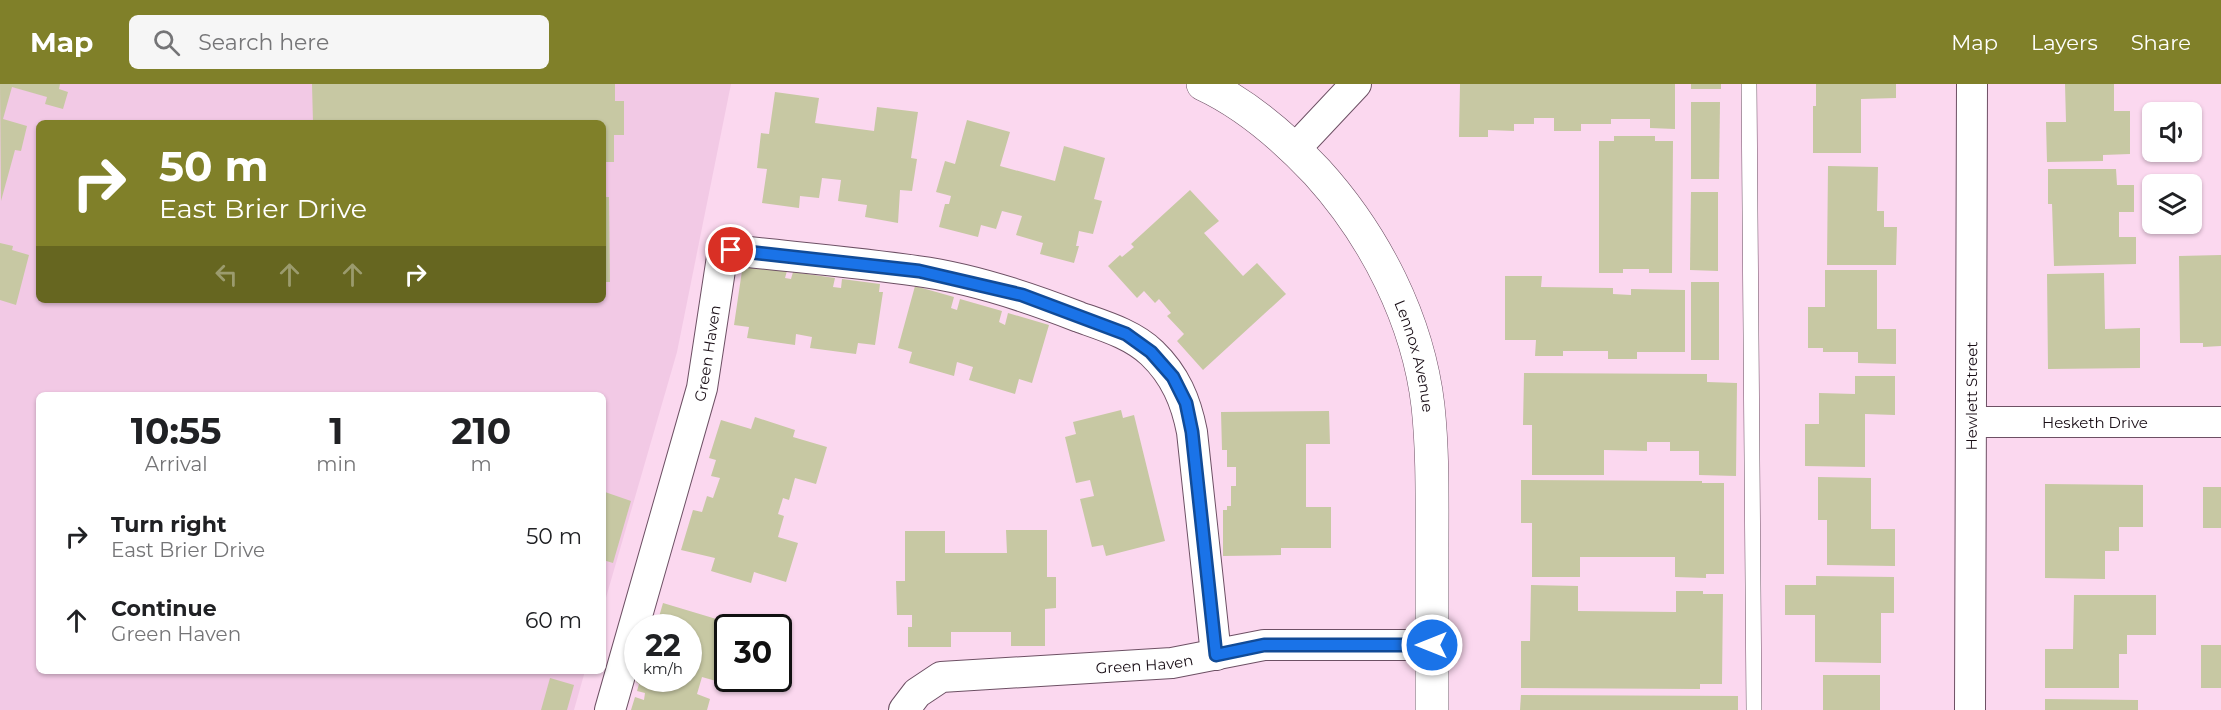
<!DOCTYPE html>
<style>
:root{--surface:#fff;--page:#f6f6f6;--text:#202124;--muted:#757577;--accent:#808029}
body{margin:0;font-family:Montserrat,sans-serif;background:var(--page);color:var(--text);height:100vh;display:flex;flex-direction:column;font-size:22px;white-space:nowrap}
*{box-sizing:border-box;margin:0}
p{font-size:20px;color:var(--muted)}
.icon{flex:none;width:33px;height:33px;fill:none;stroke:currentColor;stroke-width:2;stroke-linecap:round;stroke-linejoin:round}
.map{position:relative;flex:1;overflow:hidden}
.panel{position:absolute;left:36px;top:308px;width:570px;height:282px;display:flex;flex-direction:column;background:var(--surface);border-radius:9px;box-shadow:0 2px 4px #0004}
.panel>*{flex:none}
.hud{position:absolute;left:36px;top:36px;width:570px;height:183px;border-radius:9px;box-shadow:0 2px 4px #0004;background:#808029;color:#fff;overflow:hidden}
.controls{position:absolute;left:2142px;top:18px;display:grid;gap:12px}
.controls a{display:grid;place-items:center;width:60px;height:60px;border-radius:9px;background:var(--surface);box-shadow:0 2px 4px #0004;font-size:30px}
.speed{position:absolute;left:624px;top:530px;display:flex;gap:12px;font-size:30px;font-weight:700;text-align:center}
.speed>*{display:grid;place-content:center;width:78px;height:78px;border-radius:50%;background:var(--surface);box-shadow:0 2px 4px #0004;line-height:1}
.speed small{font-size:15px;font-weight:400}
.speed .limit{border:3px solid #111;border-radius:9px;background:#fff;color:#111}
.pin{position:absolute;display:grid;place-items:center;width:51px;height:51px;color:#fff;margin:-26px;border:3px solid #fff;border-radius:50%;box-shadow:0 2px 6px #0007}
.me{position:absolute;width:66px;margin:-33px;rotate:270deg;stroke-linejoin:round;filter:drop-shadow(0 0 4px #0008)}
.turn{display:flex;align-items:center;gap:21px;height:126px;padding:0 24px;font-size:27px}
.turn .icon{width:78px;height:78px;stroke-width:2.5}
.turn b{display:block;font-size:42px;line-height:51px}
.lanes{display:flex;align-items:center;height:57px;padding:0 24px;background:#0003;justify-content:center;gap:30px;direction:ltr}
.lanes .off{opacity:.35}
.eta{display:flex;justify-content:space-evenly;align-items:center;height:102px;text-align:center}
.eta b{font-size:36px;font-weight:700;line-height:42px}
ul{padding:0;list-style:none}
li{display:flex;align-items:center;gap:18px;height:84px;padding:0 24px}
li div{flex:1}
li b{display:block;font-size:22px}
li em{font-style:normal}
header{display:flex;align-items:center;gap:36px;box-sizing:border-box;height:84px;padding:0 30px;background:var(--accent);color:#fff}
header strong{font-size:28px}
nav{display:flex;gap:33px;margin-inline-start:auto;font-size:21px}
.search{width:420px;height:54px;background:var(--page);display:flex;align-items:center;gap:15px;box-sizing:border-box;padding:0 21px;border-radius:9px;color:var(--muted);font-size:22px}
.map>svg:first-child{display:block}
</style>
<header>
<strong>Map</strong>
<div class="search"><svg class="icon" aria-label="search" viewBox="0 0 24 24"><circle cx="10" cy="10" r="6"/><path d="M15 15l6 6"/></svg>Search here</div>
<nav><a>Map</a><a>Layers</a><a>Share</a></nav>
</header>
<div class="map">
<svg width="2221" height="626" viewBox="0 0 2221 626">
<rect width="100%" height="100%" fill="#fbd8ef"/>
<path fill="#f2c9e5" fill-rule="evenodd" d="M0,0h731l-54,268 -74,256v-214h-564v276l546,1 -11,39h-574zM39,39h564v177h-564z"/>
<g fill="#c7c8a3">
<path d="M0,0h60l-1,5 9,3 -5,17 -18,-5 2,-7 -35,-10 -9,32 24,7 -6,25 -6,-1 -14,51z"/>
<path d="M312,0h303v17h9v34h-10v27h-11v-39h-290z"/>
<path d="M1460,0h215v45l-25,-1v-9h-39v5h-30v7h-27v-13h-20v6h-20v7l-26,-1v7h-29z"/>
<rect x="1691" y="0" width="30" height="5"/>
<path d="M1816,0h80v14l-35,1v54h-48v-47h3z"/>
<path d="M2065,0h49v27h16v43l-27,1v6l-56,1 -1,-40h20z"/>
<path d="M775,8l44,6 -4,25 59,8 3,-24 41,5 -7,46 6,1 -5,32 -12,-1 -2,33 -33,-6 2,-12 -29,-4 3,-21 -19,-2 -3,20 -19,-2 -1,12 -37,-5 5,-34 -10,-1 4,-35 8,1z"/>
<path d="M1691,18h29l-1,77h-28z"/>
<path d="M967,36l43,12 -10,34 55,15 9,-35 41,12 -11,41 8,2 -9,33 -14,-3 -3,15h3l-5,17 -34,-9 3,-11 -27,-8 6,-19 -20,-5 -6,18 -15,-4 -3,12 -39,-10 6,-23h4l2,-8 -15,-4 9,-31 10,3z"/>
<path d="M1614,52h41v5h18l-1,132h-23v-4h-26v4h-24v-132h15z"/>
<path d="M1828,82l50,1 -1,44h7v16h13l-1,38h-69z"/>
<path d="M2048,85h68l1,16h17v27h-15v25h17v27l-82,2 -2,-62h-4z"/>
<path d="M1190,106l29,31 -15,12 39,43 14,-13 29,31 -83,76 -26,-29 7,-7 -17,-18 4,-3 -12,-14 -4,4 -11,-12 -7,7 -29,-32 12,-11 2,2 12,-10 -3,-3z"/>
<path d="M1691,108h27v79l-28,-1z"/>
<path d="M603,113h6l1,85h-7z"/>
<path d="M0,159l13,3 -1,4 17,5 -13,50 -16,-5z"/>
<path d="M2221,171v91l-18,1v-4h-23l-1,-87z"/>
<path d="M743,180l44,7 -2,7 6,1 2,-7 42,6 -2,9 8,1 1,-9 38,5 -1,8h4l-8,53 -17,-2 -2,11 -46,-6 2,-11 -16,-3 -1,11 -48,-7 2,-11 -15,-2z"/>
<path d="M1825,186h52v59h19v35l-38,-1v-11h-35v-4h-15v-41h17z"/>
<path d="M2104,189l1,56 35,-1v40l-92,1 -1,-95z"/>
<path d="M1505,192h37l-1,11 72,1v6l18,1v-6l54,1v62h-48v7h-29v-8h-45v5h-28l1,-16h-31z"/>
<rect x="1691" y="198" width="28" height="78"/>
<path d="M915,202l39,11 -3,11 6,2 3,-11 42,12 -3,11 6,3 3,-12 41,12 -17,58 -13,-4 -4,15 -46,-14 4,-13 -16,-5 -3,14 -45,-13 3,-11 -14,-4z"/>
<path d="M1524,289l183,1v8l30,1 -1,93 -37,-1v-24h-29v-9h-23v9l-43,-1v25h-72v-50h-9z"/>
<path d="M1855,292h40v39l-30,-1v53l-60,-1v-42h14v-31l36,1z"/>
<path d="M1121,326l2,8 11,-3 31,126 -59,15 -3,-11 -11,2 -12,-48 14,-3 -4,-16 -14,3 -11,-46 11,-3 -3,-12z"/>
<path d="M1329,327l1,33h-24v63h25v41h-50v7l-58,1v-46h4v-4h4v-20h5v-19h-9v-17h-5l-1,-38z"/>
<path d="M755,333l40,13 -2,7 34,10 -11,37 -21,-6 -6,22 -6,-2 -5,16 6,2 -6,21 20,6 -12,39 -32,-10 -3,11 -40,-12 4,-13 -34,-8 12,-40 9,2 5,-16 6,2 7,-20 -9,-2 5,-16 -7,-2 12,-38 30,9z"/>
<path d="M1818,393l53,1v51h24v37l-68,-1v-45h-9z"/>
<path d="M1521,396l181,1v2h22v91h-18v4l-31,-1v-20h-95v20h-48v-54h-11z"/>
<path d="M2045,400l98,1v42h-24v24h-14v28l-60,-1z"/>
<rect x="2203" y="403" width="18" height="41"/>
<path d="M605,408l26,9 -18,62 -10,-3v-62z"/>
<path d="M1006,446h41v47h9v31l-11,1v37h-34v-14h-60v15h-43v-20h4v-12h-15l-1,-34h9v-50h40v22h62z"/>
<path d="M1816,492l78,1v36h-13v50l-66,-1v-47h-30v-30h31z"/>
<path d="M1531,501l47,1v25l98,1v-21h27v3h20l-1,90h-22v5l-179,-1v-47h9z"/>
<path d="M2074,511h82v40h-29v19h-8v34h-74v-39h28z"/>
<path d="M663,519l70,21 -1,3h-4v14l-12,40 -14,-4 -5,17 13,5 -3,11h-76l4,-13 9,3 1,-7 -8,-2 2,-7 -3,-2 1,-4h51v-51h-32z"/>
<rect x="2201" y="561" width="20" height="43"/>
<rect x="1823" y="591" width="57" height="35"/>
<path d="M550,594l24,7 -7,25h-26z"/>
<path d="M1521,611l217,1v14h-218z"/>
<path d="M2045,615l93,1v10h-93z"/>
</g>
<g fill="none" stroke-linecap="round" stroke-linejoin="round">
<g stroke="#6d5064" stroke-width="16">
<path id="lane" d="M1749,0l5,626"/>
</g>
<g stroke="#6d5064" stroke-width="32">
<g id="street">
<path d="M1295,65l61,-65"/>
<path id="s1" d="M1971,338h250"/>
<path id="s2" d="M610,626l92,-322 20,-131 9,-7c62,7 124,12 186,21 54,7 111,26 162,46 25,9 53,17 73,36 23,22 34,48 40,79l24,223"/>
<path id="s3" d="M904,626l13,-17 24,-16 231,-14 92,-18h168"/>
<path id="s4" d="M1970,626l2,-626"/>
</g>
</g>
<g stroke="#6d5064" stroke-width="34">
<g id="secondary">
<path id="s5" d="M1203,0c43,20 82,54 114,88 58,64 101,148 111,234 5,47 4,94 4,141 0,54 0,109 0,163"/>
</g>
</g>
<use href="#lane" stroke="#fff" stroke-width="15"/>
<use href="#street" stroke="#fff" stroke-width="30"/>
<use href="#secondary" stroke="#fff" stroke-width="33"/>
</g>
<g fill="none" stroke-linecap="round" stroke-linejoin="round">
<g stroke="#114b97" stroke-width="15">
<path id="route" d="M731,166l188,21 103,24 104,39 25,18 22,25 13,26 6,29 24,223 48,-10h168"/>
</g>
<use href="#route" stroke="#1a73e8" stroke-width="10"/>
</g>
<g text-anchor="middle" dominant-baseline="central" stroke-width="6" stroke-linejoin="round" paint-order="stroke">
<g font-size="15" fill="#190e16" stroke="#faecf6">
<text stroke="none"><textPath href="#s2" startOffset="370">Green Haven</textPath></text>
<text stroke="none"><textPath href="#s5" startOffset="356">Lennox Avenue</textPath></text>
<text stroke="none"><textPath href="#s4" startOffset="314">Hewlett Street</textPath></text>
<text stroke="none"><textPath href="#s1" startOffset="124">Hesketh Drive</textPath></text>
<text stroke="none"><textPath href="#s3" startOffset="254">Green Haven</textPath></text>
</g>
</g>
</svg>
<div class="controls">
<a><svg class="icon" aria-label="sound" viewBox="0 0 24 24"><path d="M4 9h4l5-4v14l-5-4H4zM17 9q2 3 0 6"/></svg></a>
<a><svg class="icon" aria-label="layers" viewBox="0 0 24 24"><path d="M12 4l9 5-9 5-9-5zM3 14l9 5 9-5"/></svg></a>
</div>
<div class="speed"><div>22<small>km/h</small></div><div class="limit">30</div></div>
<div class="pin" style="left:731px;top:166px;background:#d93025"><svg class="icon" aria-label="arrive" viewBox="0 0 24 24"><path d="M6 21V4h12l-3 4 3 4H6"/></svg></div>
<svg class="me" style="left:1432px;top:561px" viewBox="-20 -20 40 40"><circle r="17" fill="#1a73e8" stroke="#fff" stroke-width="3"/><path d="M0-11L8 9 0 5-8 9z" fill="#fff"/></svg>
<div class="hud">
<div class="turn"><svg class="icon" aria-label="right" viewBox="0 0 24 24"><path d="M7 20v-9h11M14 6l5 5-5 5"/></svg><div><b>50 m</b>East Brier Drive</div></div>
<div class="lanes"><svg class="icon off" aria-label="left" viewBox="0 0 24 24"><path d="M17 20v-9H6M10 6l-5 5 5 5"/></svg><svg class="icon off" aria-label="ahead" viewBox="0 0 24 24"><path d="M12 20V5M6 11l6-6 6 6"/></svg><svg class="icon off" aria-label="ahead" viewBox="0 0 24 24"><path d="M12 20V5M6 11l6-6 6 6"/></svg><svg class="icon" aria-label="right" viewBox="0 0 24 24"><path d="M7 20v-9h11M14 6l5 5-5 5"/></svg></div>
</div>
<section class="panel">
<div class="eta">
<div><b>10:55</b><p>Arrival</p></div>
<div><b>1</b><p>min</p></div>
<div><b>210</b><p>m</p></div>
</div>
<ul>
<li><svg class="icon" aria-label="right" viewBox="0 0 24 24"><path d="M7 20v-9h11M14 6l5 5-5 5"/></svg><div><b>Turn right</b><p>East Brier Drive</p></div><em>50 m</em></li>
<li><svg class="icon" aria-label="ahead" viewBox="0 0 24 24"><path d="M12 20V5M6 11l6-6 6 6"/></svg><div><b>Continue</b><p>Green Haven</p></div><em>60 m</em></li>
</ul>
</section>
</div>
